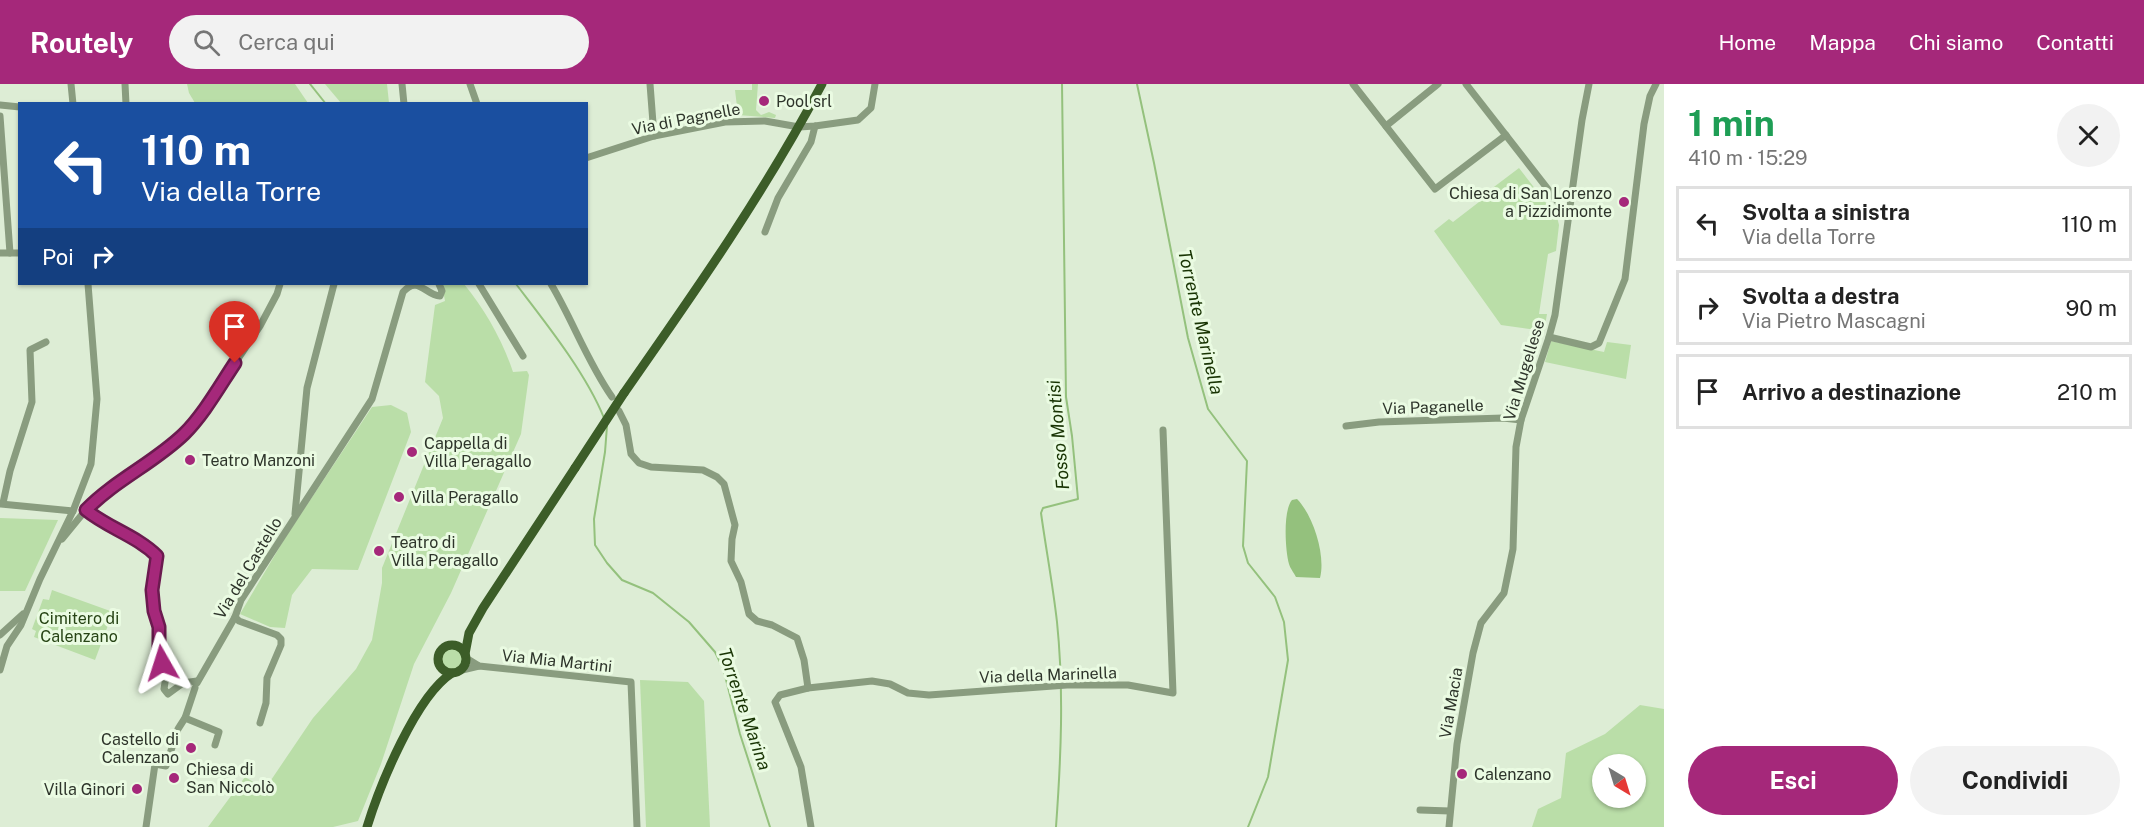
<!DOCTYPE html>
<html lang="it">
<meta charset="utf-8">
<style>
:root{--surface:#fff;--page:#f2f2f2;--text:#222;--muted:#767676;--line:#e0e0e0;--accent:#a5287a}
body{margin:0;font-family:"Public Sans",sans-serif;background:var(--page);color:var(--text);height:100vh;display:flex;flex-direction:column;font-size:22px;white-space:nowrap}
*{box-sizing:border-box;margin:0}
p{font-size:20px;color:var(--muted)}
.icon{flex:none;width:33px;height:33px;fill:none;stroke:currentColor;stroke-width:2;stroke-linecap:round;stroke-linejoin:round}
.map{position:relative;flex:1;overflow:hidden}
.side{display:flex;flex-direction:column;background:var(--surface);width:480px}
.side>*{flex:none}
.banner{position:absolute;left:18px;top:18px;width:570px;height:183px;border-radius:0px;box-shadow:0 2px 4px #0004;background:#1a4fa0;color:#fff;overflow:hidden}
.needle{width:39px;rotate:142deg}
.buttons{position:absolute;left:1592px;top:670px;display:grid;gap:12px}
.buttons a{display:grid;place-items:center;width:54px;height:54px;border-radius:50%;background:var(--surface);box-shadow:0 2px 4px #0004;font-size:30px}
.pin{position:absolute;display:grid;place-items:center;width:51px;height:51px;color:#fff;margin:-62px -26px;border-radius:50% 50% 50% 0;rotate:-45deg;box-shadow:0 0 6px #0007}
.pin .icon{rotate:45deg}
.me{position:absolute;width:66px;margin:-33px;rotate:354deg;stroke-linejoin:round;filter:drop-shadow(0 0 4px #0008)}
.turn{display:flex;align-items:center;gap:21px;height:126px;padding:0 24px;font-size:27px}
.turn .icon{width:78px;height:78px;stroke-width:2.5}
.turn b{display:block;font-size:42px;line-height:51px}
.then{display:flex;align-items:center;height:57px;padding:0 24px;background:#0003;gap:12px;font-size:22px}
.round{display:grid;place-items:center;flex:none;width:63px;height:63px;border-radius:32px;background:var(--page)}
.head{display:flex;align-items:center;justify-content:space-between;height:102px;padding:0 24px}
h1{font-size:36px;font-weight:700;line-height:45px;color:#1e9e55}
.cta{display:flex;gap:12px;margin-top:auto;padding:12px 24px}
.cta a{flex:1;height:69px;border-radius:36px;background:var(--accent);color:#fff;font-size:24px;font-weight:700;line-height:69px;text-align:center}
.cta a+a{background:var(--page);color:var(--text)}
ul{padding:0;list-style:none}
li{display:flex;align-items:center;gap:18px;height:75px;margin:0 12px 9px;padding:0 12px;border:3px solid var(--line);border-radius:0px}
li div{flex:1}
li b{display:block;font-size:22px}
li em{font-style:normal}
header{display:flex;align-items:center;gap:36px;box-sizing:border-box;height:84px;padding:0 30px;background:var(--accent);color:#fff}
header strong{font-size:28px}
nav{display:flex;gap:33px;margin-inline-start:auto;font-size:21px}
.search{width:420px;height:54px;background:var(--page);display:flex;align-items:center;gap:15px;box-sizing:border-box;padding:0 21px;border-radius:33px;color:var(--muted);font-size:22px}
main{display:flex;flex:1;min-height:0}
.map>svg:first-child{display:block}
</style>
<header>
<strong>Routely</strong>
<div class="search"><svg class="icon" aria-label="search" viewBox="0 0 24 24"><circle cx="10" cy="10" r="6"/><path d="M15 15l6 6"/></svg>Cerca qui</div>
<nav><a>Home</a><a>Mappa</a><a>Chi siamo</a><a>Contatti</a></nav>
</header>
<main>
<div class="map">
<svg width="1664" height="743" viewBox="0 0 1664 743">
<rect width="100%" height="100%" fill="#ddedd5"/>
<g fill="#badea8" fill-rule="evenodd">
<path d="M187,0h108l13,19h-113l-6,-10z"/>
<path d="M325,0h62l2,19h-48z"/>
<path d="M752,0h6l-2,26 5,5 8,-3 7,3 -1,3 -37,-3 -3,-25h17z"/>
<path d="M1519,84l38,49 2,8 -3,26 -8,3 -9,60h8l-3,17 -43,-6 -67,-94 15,-12 4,3 26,-20 -1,-3z"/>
<path d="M442,200h22c21,26 38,55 49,88l14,-1 2,4 -8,59 -70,159 -37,71 -33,100 -23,57 -25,6h-125l37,-50 20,12 48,-71 43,-49 16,-29 10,-57v-15l61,-150 -4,-22 -14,-14 10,-77 10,-4z"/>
<path d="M1551,257l53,11 3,-10 24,3 -5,34 -81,-17z"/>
<path d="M391,321l16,8 4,19 -53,138 -46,-1 -20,26 -7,33 -15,-1 -30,-13 45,-76 87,-131z"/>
<path d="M0,434l58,2 -33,71h-25z"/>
<path d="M52,506l61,22 -18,48 -61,-23 2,-6 -4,-2 11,-30 6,1z"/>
<circle cx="452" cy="575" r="11"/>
<path d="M640,596l48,2 16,19 6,126h-64z"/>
<path d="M1640,621l24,4v118h-132l6,-18 23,-11 5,-45 39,-19zM1602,681h33v33h-33z"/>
</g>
<path fill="#94c17d" d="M1297,415c16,16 29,56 23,79l-24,-1c-2,-4 -6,-9 -7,-13 -4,-14 -6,-54 3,-64z"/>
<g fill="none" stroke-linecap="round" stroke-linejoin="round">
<g stroke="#94c17d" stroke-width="2">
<path d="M310,0l16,20"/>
<path d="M1137,0l17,79 34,175 20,71 39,52 -4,85 5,17 27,34 9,25 4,38 -20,117 -20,50"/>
<path d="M516,200c29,38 70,89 88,134"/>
<path d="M607,342l-2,26 -11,67 1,26 12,18 15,17 31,13 36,29 26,30 8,16 17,66 30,93"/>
<path d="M1056,743c5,-69 8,-137 1,-205 -4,-36 -11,-73 -16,-109l2,-5 35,-9 -6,-63 -6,-39 -4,-313"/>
</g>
<g stroke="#899c7f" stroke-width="7">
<path d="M71,0l2,20"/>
<path d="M125,0l1,20"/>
<path d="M402,0l2,20"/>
<path d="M470,0l7,20"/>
<path d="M650,0l4,52"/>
<path d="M1353,0l82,105 71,-54"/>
<path d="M1466,0l102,131"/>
<path d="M0,21l20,2"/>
<path d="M0,32l10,137"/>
<path d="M1386,42l52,-42"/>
<path d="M586,74l68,-22 71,-14 40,-1 34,6 16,-1 43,-6 13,-12 4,-24"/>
<path d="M765,148l13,-34 33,-56 4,-16"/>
<path d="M0,169h20"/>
<path d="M479,200l44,72"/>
<path d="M551,200c22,37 36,77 61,113"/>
<path d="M1549,253l42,10 8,-4 26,-64 19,-155 6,-28 6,-12"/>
<path d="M619,327l7,14 5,29 8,9 12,4 52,3 14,7 7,7 11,41 -3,14 -1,22 10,21 8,32 8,7 15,4 25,13 7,22 4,28"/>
<path d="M1346,342l33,-4 124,-4 18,2"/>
<path d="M3,419l7,-32 22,-69 -2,-52 16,-8"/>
<path d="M1,420l72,7"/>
<path d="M86,426c22,18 51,26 71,46l-5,34 2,21 5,16v24l7,25 -2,13 4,5 15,-11 14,-2"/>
<path d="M295,430l12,-126 27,-104"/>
<path d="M62,455l27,-33 24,-20 71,-52 21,-26 55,-82 17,-32 3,-10"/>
<path d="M235,533l4,4 38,14 4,4v6l-14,33 -1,25 -6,20"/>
<path d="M0,551l23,-21"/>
<path d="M466,574l13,8 152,16 6,145"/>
<path d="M0,586l7,-24 14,-21 19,-46 33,-68 18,-47 6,-65 -9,-115"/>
<path d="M458,587l21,-5"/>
<path d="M197,599l38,-66 6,-17 131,-201 31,-107c15,-17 22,3 37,4l2,-5 -3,-7"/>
<path d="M185,634l34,14 -4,13"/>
<path d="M1420,726l30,1"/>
<path d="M146,743l9,-63 11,2 12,-37 7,-11 10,-30"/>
<path d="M811,743l-10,-60 -26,-65 5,-7 28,-7 64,-7 18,3 18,9 21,2 138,-10h61l45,8 -10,-263"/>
<path d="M1449,743l8,-83 16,-91 8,-30 23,-30 9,-44 3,-102 5,-27 28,-83 6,-22 27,-195 7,-36"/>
</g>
<g stroke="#3c5d28" stroke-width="9">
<path d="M624,309c70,-100 141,-201 198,-309"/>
<circle cx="452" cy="575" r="14"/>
<path d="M465,570l4,-21 14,-25 92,-140"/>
<path d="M367,743c13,-42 49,-131 85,-154"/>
</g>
<path stroke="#3c5d28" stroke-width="9" d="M575,384l49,-75"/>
</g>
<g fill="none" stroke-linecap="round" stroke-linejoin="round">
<g stroke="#6b1a4f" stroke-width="15">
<path id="route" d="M162,579l-3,-12v-24l-5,-16 -2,-21 5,-34c-20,-20 -49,-28 -71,-46 29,-30 68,-47 98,-76 20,-20 35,-47 51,-71"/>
</g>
<use href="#route" stroke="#a5287a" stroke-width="10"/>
</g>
<g fill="#a5287a" stroke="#eafbe2" stroke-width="2">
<circle cx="764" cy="17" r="6"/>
<circle cx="1624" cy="118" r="6"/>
<circle cx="412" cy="368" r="6"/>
<circle cx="190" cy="376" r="6"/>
<circle cx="399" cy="413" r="6"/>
<circle cx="379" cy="467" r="6"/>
<circle cx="191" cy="664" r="6"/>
<circle cx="1462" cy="690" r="6"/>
<circle cx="174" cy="694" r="6"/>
<circle cx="137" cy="705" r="6"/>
</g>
<g text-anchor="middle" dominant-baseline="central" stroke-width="6" stroke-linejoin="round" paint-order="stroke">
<g font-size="16" fill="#2e352b" stroke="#eafbe2" text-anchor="start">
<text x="776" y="17">Pool srl</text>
<text x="1612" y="109" text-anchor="end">Chiesa di San Lorenzo<tspan x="1612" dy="18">a Pizzidimonte</tspan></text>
<text x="424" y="359">Cappella di<tspan x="424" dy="18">Villa Peragallo</tspan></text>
<text x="202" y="376">Teatro Manzoni</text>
<text x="411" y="413">Villa Peragallo</text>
<text x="391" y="458">Teatro di<tspan x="391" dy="18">Villa Peragallo</tspan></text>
<text x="179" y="655" text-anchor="end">Castello di<tspan x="179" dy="18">Calenzano</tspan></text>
<text x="186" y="685">Chiesa di<tspan x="186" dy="18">San Niccolò</tspan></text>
<text x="1474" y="690">Calenzano</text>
<text x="125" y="705" text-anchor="end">Villa Ginori</text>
</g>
<g font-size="16" fill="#2e352b" stroke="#eafbe2">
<text transform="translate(686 35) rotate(-11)">Via di Pagnelle</text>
<text transform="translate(1524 286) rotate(-73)">Via Mugellese</text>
<text transform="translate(1433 323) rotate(-2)">Via Paganelle</text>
<text transform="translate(248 484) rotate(-59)">Via del Castello</text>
<text transform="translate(557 577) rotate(6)">Via Mia Martini</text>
<text transform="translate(1048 591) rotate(-2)">Via della Marinella</text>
<text transform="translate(1451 619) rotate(-80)">Via Macia</text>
</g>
<g font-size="16" fill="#274415" stroke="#eafbe2">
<text x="79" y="534">Cimitero di<tspan x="79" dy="18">Calenzano</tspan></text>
</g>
<g font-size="18" font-style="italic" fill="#183403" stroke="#eafbe2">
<text transform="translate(1201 238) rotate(77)">Torrente Marinella</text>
<text transform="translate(1058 351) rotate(-95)">Fosso Montisi</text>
<text transform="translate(745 625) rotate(71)">Torrente Marina</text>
</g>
</g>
</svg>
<div class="buttons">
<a><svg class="needle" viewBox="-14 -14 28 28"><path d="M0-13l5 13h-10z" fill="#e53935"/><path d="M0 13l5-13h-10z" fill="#767676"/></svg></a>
</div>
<div class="pin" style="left:235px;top:279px;background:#d93025"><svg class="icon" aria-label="arrive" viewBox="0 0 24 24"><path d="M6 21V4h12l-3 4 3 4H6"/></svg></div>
<svg class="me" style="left:162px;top:579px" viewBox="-20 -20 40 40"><path d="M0-17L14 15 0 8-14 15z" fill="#a5287a" stroke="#fff" stroke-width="4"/></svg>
<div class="banner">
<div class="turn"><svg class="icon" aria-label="left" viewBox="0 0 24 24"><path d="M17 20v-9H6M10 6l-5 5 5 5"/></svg><div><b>110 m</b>Via della Torre</div></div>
<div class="then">Poi<svg class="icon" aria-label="right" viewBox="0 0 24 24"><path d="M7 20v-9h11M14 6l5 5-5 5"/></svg></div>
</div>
</div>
<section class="side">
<div class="head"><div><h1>1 min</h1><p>410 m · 15:29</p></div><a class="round"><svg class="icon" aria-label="close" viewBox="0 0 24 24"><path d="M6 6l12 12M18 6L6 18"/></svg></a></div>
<ul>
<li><svg class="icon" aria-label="left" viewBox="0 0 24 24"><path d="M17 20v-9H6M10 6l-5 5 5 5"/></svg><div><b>Svolta a sinistra</b><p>Via della Torre</p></div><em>110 m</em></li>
<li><svg class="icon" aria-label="right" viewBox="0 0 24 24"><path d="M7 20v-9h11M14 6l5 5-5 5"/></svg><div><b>Svolta a destra</b><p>Via Pietro Mascagni</p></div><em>90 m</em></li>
<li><svg class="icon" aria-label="arrive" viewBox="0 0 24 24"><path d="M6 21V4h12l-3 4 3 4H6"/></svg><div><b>Arrivo a destinazione</b></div><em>210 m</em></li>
</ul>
<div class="cta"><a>Esci</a><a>Condividi</a></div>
</section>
</main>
